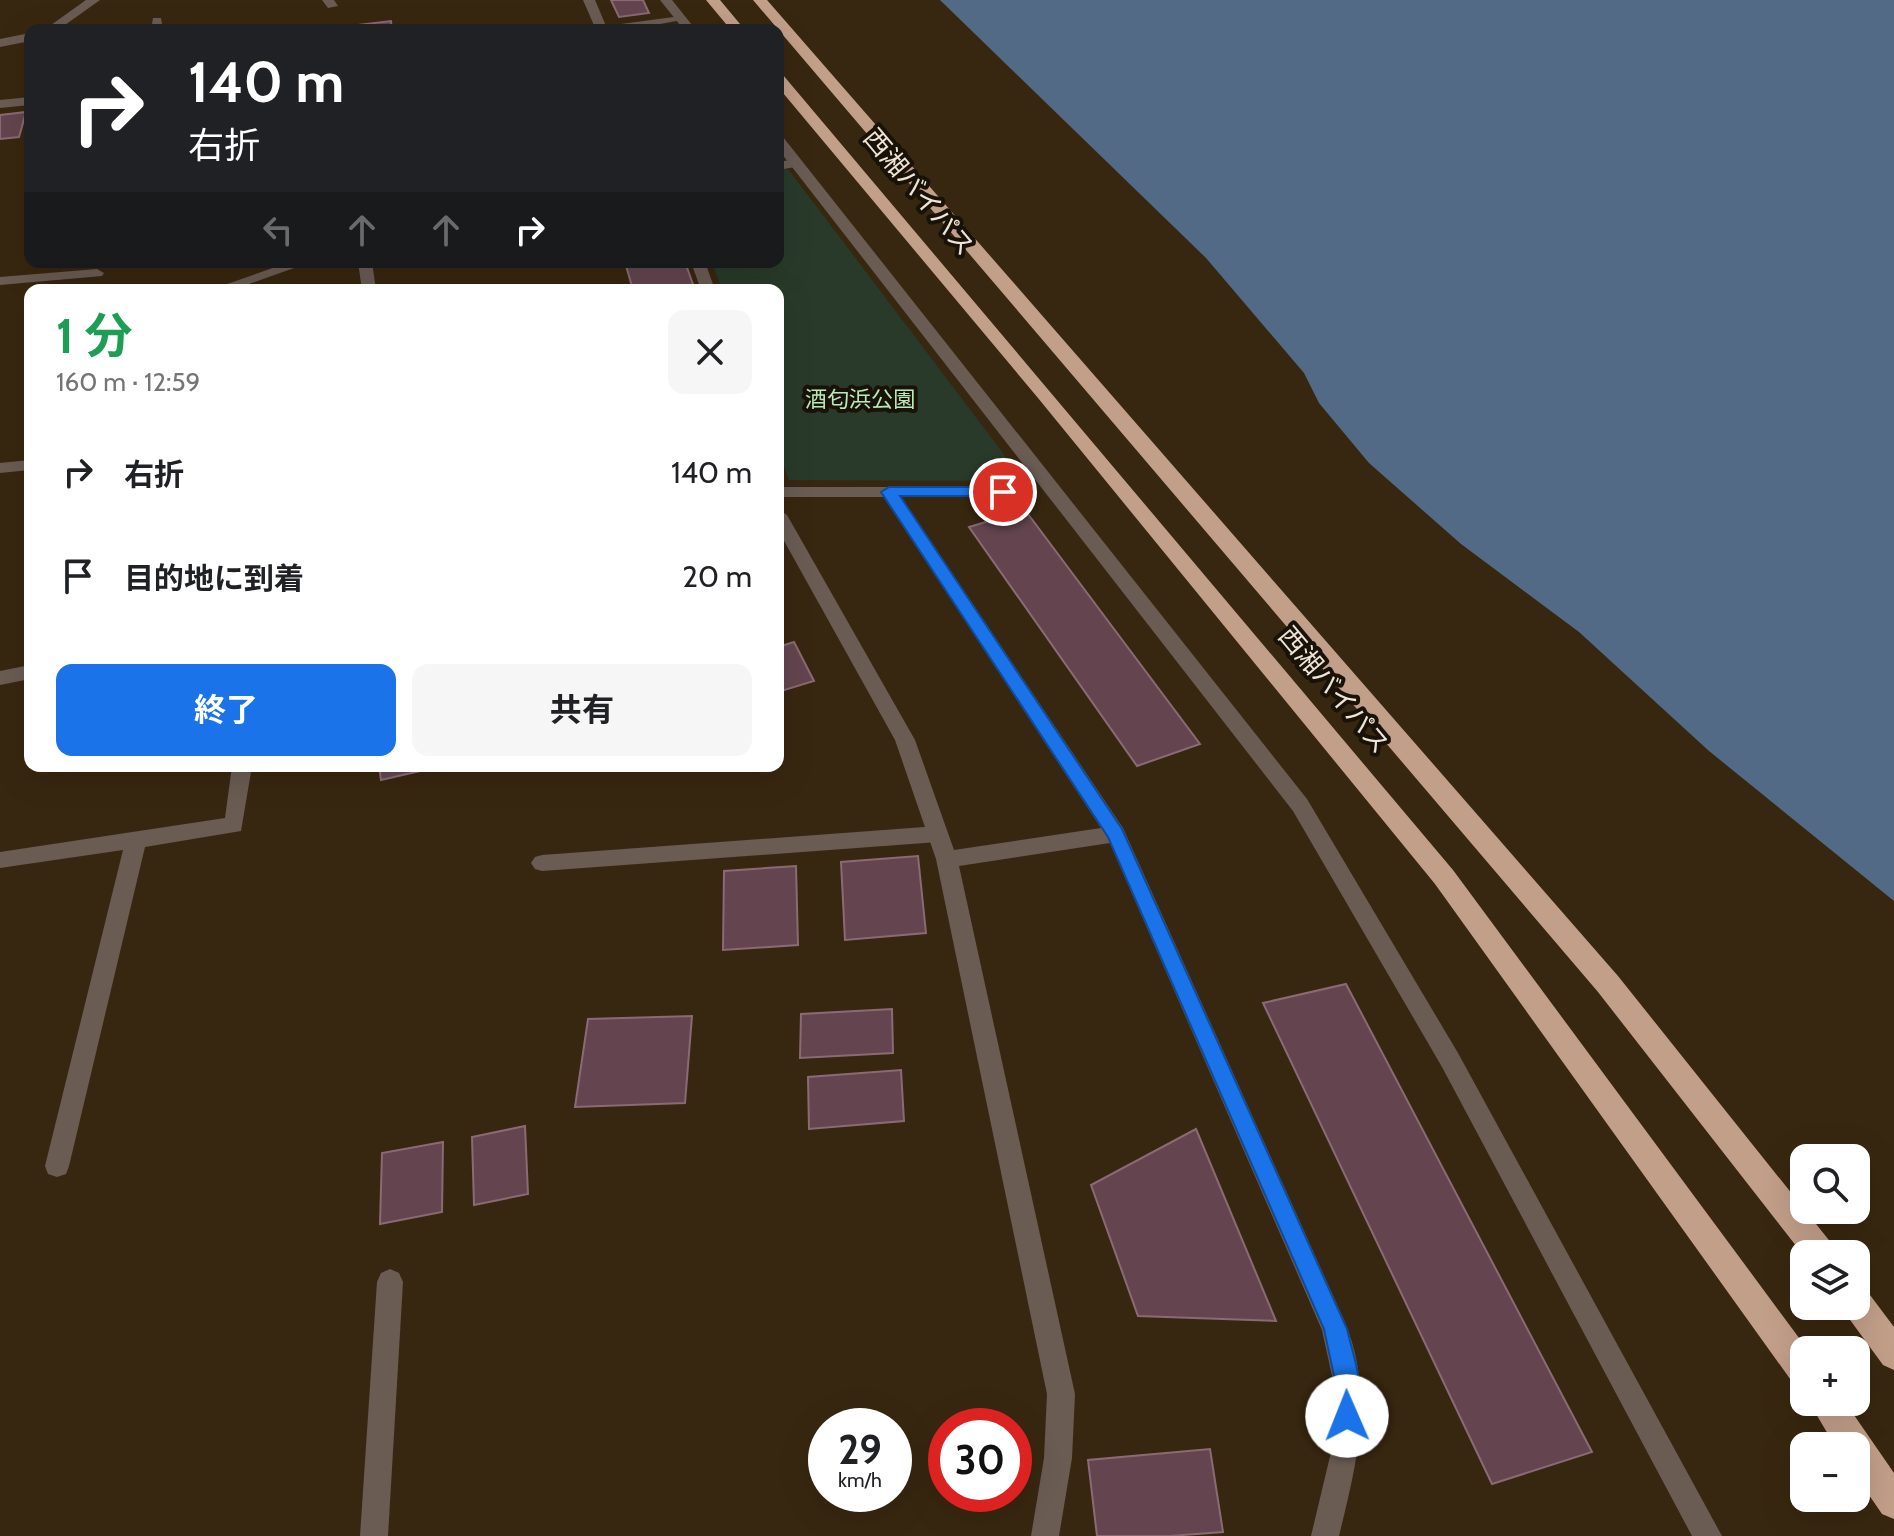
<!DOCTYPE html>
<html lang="ja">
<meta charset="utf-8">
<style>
:root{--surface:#fff;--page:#f6f6f6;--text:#202124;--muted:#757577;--accent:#1a73e8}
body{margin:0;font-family:Cabin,"Noto Sans JP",sans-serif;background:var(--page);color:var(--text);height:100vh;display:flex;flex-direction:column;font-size:30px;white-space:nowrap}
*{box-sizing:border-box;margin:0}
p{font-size:26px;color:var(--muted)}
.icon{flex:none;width:44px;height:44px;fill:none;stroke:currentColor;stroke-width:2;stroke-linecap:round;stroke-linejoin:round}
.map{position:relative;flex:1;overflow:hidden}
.sheet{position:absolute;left:24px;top:284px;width:760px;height:488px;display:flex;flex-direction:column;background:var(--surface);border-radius:16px;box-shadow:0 8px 32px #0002}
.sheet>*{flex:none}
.hud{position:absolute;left:24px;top:24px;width:760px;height:244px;border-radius:16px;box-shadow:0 8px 32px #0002;background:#202124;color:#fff;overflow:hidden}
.fabs{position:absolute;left:1790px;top:1144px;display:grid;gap:16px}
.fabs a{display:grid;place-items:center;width:80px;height:80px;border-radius:16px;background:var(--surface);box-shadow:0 8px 32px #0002;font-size:40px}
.speed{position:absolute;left:808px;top:1408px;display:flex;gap:16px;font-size:40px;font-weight:700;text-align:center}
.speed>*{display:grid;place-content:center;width:104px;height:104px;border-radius:50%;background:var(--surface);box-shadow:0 8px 32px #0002;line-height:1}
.speed small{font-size:20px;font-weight:400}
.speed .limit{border:12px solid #d22;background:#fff;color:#111}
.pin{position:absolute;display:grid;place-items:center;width:68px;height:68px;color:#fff;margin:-34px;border:4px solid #fff;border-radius:50%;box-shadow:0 2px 8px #0007}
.me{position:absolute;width:88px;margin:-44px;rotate:359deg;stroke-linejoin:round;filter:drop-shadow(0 0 6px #0008)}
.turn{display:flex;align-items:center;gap:28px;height:168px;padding:0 32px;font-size:36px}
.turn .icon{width:104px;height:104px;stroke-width:2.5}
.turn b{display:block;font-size:56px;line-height:68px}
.lanes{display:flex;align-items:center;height:76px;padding:0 32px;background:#0003;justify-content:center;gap:40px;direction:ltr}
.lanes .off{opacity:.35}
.round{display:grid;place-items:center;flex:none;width:84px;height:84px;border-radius:16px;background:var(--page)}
.head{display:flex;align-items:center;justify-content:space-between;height:136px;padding:0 32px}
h1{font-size:48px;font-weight:700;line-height:60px;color:#1e9e55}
.action{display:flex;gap:16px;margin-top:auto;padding:16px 32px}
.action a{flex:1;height:92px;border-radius:16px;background:var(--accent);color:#fff;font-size:32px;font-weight:700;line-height:92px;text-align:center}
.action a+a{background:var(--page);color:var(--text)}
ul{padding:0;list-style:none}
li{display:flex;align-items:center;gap:24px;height:104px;padding:0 32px}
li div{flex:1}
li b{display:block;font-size:30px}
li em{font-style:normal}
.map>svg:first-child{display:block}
</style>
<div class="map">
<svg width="1894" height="1536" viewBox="0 0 1894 1536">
<rect width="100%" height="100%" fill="#382710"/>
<path fill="#293a2a" d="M788,169l236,312 -235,-1 -11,-30v-160h-56l-10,-28h66v-91z"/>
<path fill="#526a85" d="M940,0h954v901l-185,-150 -130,-119 -118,-88 -92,-81 -50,-60 -15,-30 -98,-115z"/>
<g fill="#64454f" stroke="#8a6a74" stroke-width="2">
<path d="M611,0h32l6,13 -30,4z"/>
<path d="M391,21l1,9h-34l-1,-5z"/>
<path d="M26,112l-7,25 -19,2v-24z"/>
<path d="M625,262h60l10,28h-62z"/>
<path d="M1025,510l175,234 -63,22 -168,-239z"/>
<path d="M794,642l20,39 -36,11v-45z"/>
<path d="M379,766h63l-61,14z"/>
<path d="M918,856l8,77 -81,7 -4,-78z"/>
<path d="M796,866l2,79 -75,5 1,-79z"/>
<path d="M1346,984l246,468 -100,32 -229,-481z"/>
<path d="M892,1009l1,44 -93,5 1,-44z"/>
<path d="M692,1016l-7,87 -110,4 13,-88z"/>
<path d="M901,1070l3,51 -95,8 -1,-52z"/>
<path d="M525,1126l3,68 -54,11 -2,-68z"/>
<path d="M1196,1129l80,192 -138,-5 -47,-131z"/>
<path d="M443,1142l-1,70 -62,12 2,-71z"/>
<path d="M1210,1449l13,83 -53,4h-73l-9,-76z"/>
</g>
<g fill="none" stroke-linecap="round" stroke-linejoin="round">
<g fill="#6a5c53" fill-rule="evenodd">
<path d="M86,0h14l-42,30h-14z"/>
<path d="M322,0h12l4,6 -10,2z"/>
<path d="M583,0h12l11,26 75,-10 6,3 -59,11h-32z"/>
<path d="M153,18h8l2,12h-12z"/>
<path d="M30,33v8l-30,6v-8z"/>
<path d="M30,97v8l-30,3v-8z"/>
<path d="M796,159l7,4 -2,3 -23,4v-8z"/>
<path d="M290,262h21l-79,28h-22z"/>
<path d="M358,262h14l4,28h-14z"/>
<path d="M691,262h14l10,28h-14z"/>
<path d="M97,269l7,4 -2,3 -102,9v-8z"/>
<path d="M30,460v10l-30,3v-10z"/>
<path d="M232,766h20l-11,65 -96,16 -76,319 -3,8 -9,3 -9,-3 -3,-8 78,-316 -123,18v-16l225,-34z"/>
<path d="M938,826l7,2 3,6 -3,6 -7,2 -396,29 -7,-2 -4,-6 4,-6 7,-2z"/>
<path d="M390,1269l9,4 4,9 -15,254h-28l17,-254 4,-9z"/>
</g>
<g fill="#6a5c53" fill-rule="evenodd">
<path d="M660,0h12l24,30h-12z"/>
<path d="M778,136l5,1 524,662 151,254 264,483h-30l-250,-469 -149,-256 -515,-662z"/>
<path d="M778,487h225l8,5 -8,5h-102l222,331 221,492c31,73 13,142 -5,216h-28l21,-88 2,-63 -12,-55 -212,-487 -151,23 116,528 -3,64 -13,78h-28l13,-78 3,-64 -111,-535 -41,-119 -117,-210v-21l9,6 128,225 39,110 147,-22 -217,-331h-106z"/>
<path d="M30,665v14l-30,6v-14z"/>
</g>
<g fill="#c29f89" fill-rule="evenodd">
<path d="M706,0h14l25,30h-14z"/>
<path d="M753,0h14l851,976 214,268 4,10h-32v2l-206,-264z"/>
<path d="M778,74l5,1 670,795 355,480h-4v38l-11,-5 -358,-499 -397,-486 -260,-311z"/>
<path d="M1856,1287l11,4 27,36v43l-11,-5 -38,-52 -3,-7h14z"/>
<path d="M1809,1402h36l49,71v46l-12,-5 -26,-38v-30h-21z"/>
</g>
</g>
<path fill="#1a73e8" stroke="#114b97" stroke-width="2" d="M889,487h114l8,5 -8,4h-103l222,333 225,500c7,30 21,66 9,96l-9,4 -9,-4 -3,-9 1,-31 -12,-56 -216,-492 -227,-345z"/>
<g text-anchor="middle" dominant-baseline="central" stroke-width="8" stroke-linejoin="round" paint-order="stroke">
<g font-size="22" fill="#b8e9b9" stroke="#191208">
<text x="860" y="399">酒匂浜公園</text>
</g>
<g font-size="26" fill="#efe4d6" stroke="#191208">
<text transform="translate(919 192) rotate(50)">西湘バイパス</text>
<text transform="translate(1334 690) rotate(50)">西湘バイパス</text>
</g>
</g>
</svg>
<div class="fabs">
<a><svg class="icon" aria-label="search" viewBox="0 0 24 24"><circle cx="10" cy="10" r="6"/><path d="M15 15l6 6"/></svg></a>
<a><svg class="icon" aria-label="layers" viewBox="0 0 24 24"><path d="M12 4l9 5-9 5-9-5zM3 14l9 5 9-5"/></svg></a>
<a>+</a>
<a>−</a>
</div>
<div class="speed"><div>29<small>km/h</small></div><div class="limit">30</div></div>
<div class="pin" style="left:1003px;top:492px;background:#d93025"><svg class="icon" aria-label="arrive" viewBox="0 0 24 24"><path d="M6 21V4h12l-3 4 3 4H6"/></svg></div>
<svg class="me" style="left:1347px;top:1416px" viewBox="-20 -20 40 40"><circle r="19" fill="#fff"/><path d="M0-13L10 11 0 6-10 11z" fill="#1a73e8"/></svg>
<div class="hud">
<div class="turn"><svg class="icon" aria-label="right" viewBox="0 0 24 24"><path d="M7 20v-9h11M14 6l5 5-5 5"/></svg><div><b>140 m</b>右折</div></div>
<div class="lanes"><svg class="icon off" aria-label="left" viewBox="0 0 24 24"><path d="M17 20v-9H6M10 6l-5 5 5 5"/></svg><svg class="icon off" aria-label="ahead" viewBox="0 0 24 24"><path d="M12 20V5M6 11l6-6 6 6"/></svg><svg class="icon off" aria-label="ahead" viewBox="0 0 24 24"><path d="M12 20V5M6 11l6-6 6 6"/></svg><svg class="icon" aria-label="right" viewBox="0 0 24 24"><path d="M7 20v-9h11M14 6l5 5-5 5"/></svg></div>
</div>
<section class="sheet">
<div class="head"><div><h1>1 分</h1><p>160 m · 12:59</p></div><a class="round"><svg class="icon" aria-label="close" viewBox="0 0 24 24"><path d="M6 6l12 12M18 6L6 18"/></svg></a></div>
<ul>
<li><svg class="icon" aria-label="right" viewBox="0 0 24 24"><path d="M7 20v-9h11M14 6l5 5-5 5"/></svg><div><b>右折</b></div><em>140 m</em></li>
<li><svg class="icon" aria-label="arrive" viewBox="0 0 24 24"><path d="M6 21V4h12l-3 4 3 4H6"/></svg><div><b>目的地に到着</b></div><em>20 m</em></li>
</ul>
<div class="action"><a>終了</a><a>共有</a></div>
</section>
</div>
